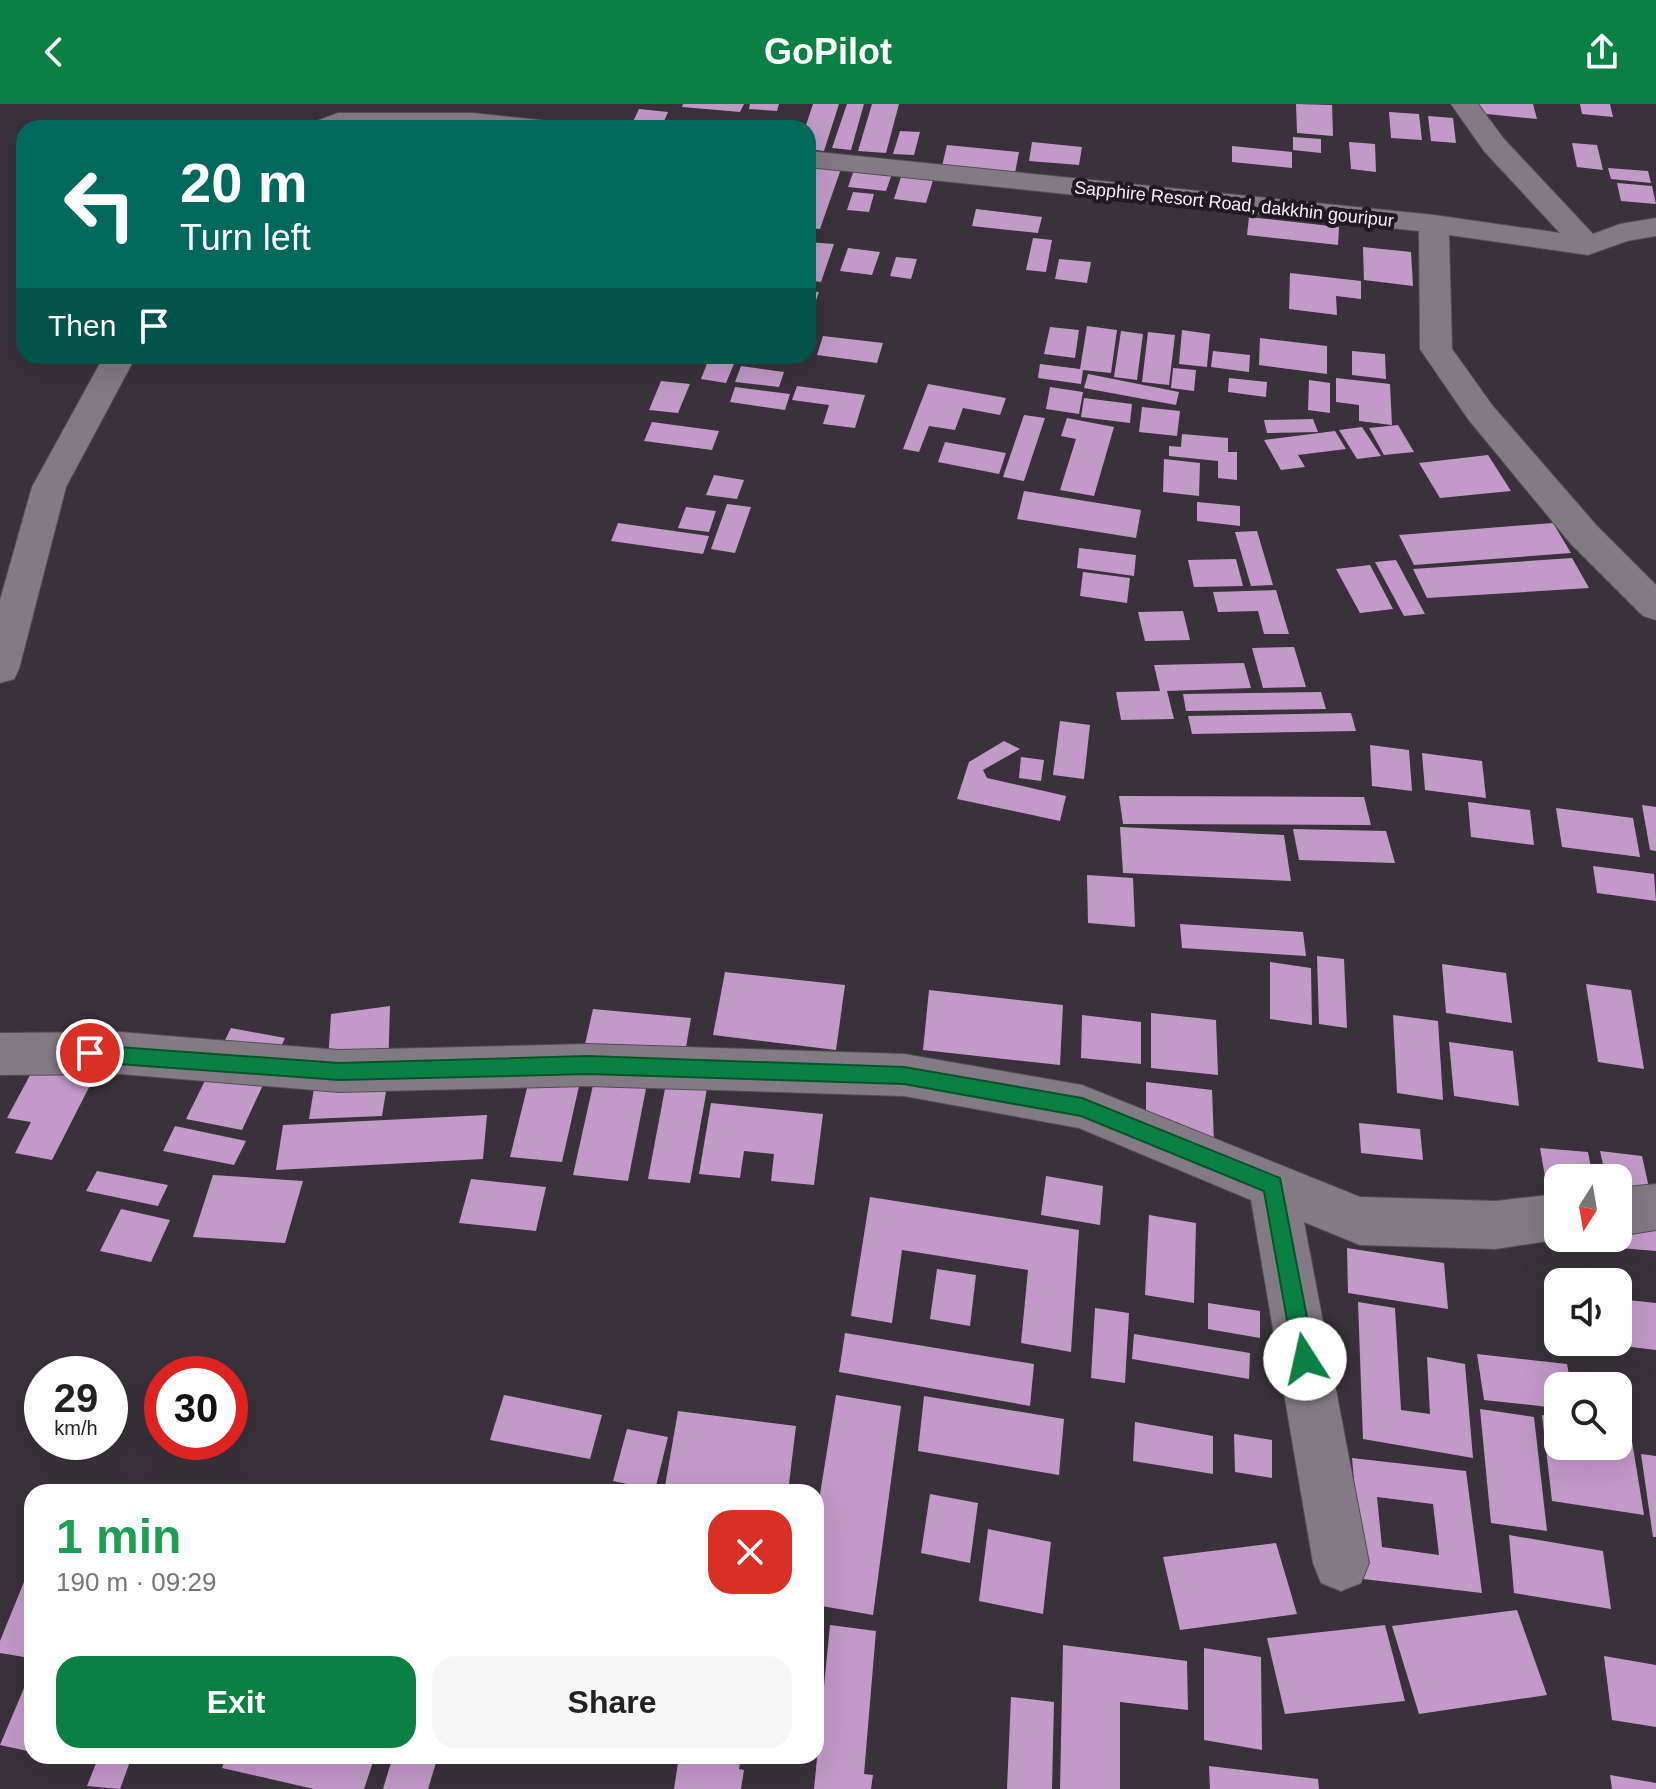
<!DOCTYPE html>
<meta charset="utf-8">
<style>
:root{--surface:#fff;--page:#f6f6f6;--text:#222;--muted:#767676;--accent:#0b8043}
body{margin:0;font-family:Helvetica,sans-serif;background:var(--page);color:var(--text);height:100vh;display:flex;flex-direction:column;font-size:30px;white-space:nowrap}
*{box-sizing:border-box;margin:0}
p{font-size:26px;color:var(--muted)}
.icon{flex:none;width:44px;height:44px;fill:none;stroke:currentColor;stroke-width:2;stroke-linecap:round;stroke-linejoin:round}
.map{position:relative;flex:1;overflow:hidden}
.drawer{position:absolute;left:24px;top:1380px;width:800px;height:280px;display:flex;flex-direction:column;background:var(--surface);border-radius:24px;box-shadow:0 8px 32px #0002}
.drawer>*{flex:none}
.top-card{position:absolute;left:16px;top:16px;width:800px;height:244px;border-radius:24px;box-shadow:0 8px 32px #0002;background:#00695c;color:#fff;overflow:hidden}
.needle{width:52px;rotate:191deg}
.controls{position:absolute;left:1544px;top:1060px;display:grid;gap:16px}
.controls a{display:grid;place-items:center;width:88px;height:88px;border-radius:16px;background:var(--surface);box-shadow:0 8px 32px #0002;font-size:40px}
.speed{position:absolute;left:24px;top:1252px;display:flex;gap:16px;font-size:40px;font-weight:700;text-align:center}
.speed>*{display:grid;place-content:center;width:104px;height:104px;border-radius:50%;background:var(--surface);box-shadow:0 8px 32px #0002;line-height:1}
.speed small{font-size:20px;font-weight:400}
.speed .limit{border:12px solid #d22;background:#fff;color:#111}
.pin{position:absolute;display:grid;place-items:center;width:68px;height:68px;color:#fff;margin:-34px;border:4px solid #fff;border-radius:50%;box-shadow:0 2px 8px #0007}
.me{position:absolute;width:88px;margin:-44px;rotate:350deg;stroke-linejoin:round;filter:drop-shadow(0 0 6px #0008)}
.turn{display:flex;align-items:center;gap:28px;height:168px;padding:0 32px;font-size:36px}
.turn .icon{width:104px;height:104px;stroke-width:2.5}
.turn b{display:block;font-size:56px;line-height:68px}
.then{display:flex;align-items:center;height:76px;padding:0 32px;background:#0003;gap:16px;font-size:30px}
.round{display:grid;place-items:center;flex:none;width:84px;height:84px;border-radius:24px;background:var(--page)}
.summary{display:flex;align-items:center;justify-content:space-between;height:136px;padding:0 32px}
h1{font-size:48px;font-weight:800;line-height:60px;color:#1e9e55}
.cta{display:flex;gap:16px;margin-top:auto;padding:16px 32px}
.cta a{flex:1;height:92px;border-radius:24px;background:var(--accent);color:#fff;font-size:32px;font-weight:800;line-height:92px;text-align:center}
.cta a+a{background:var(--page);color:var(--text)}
header{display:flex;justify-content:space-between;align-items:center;height:104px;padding:0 32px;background:var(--accent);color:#fff;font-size:36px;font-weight:800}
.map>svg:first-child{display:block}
</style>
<header><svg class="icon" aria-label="back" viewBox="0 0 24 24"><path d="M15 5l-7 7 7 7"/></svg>GoPilot<svg class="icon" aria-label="share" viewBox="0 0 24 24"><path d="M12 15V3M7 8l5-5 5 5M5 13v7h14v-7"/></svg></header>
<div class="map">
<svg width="1656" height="1685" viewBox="0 0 1656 1685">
<rect width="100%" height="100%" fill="#39323a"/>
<g fill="#c29ac8" fill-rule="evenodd">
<path d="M683,0h61l-4,8 -58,-5z"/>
<path d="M750,0h29l-2,7 -28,-2z"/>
<path d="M813,0h26l-15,47 -16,-2v-21h-3z"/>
<path d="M847,0h17l-13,46 -19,-2z"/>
<path d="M872,0h27l-13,49 -28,-2z"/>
<path d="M1296,0l36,1 1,31 -36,-3z"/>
<path d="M1475,0h58l4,15 -60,-6z"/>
<path d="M1580,0h30l3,13 -31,-3z"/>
<path d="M639,5l29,3 -7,16h-31z"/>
<path d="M1389,8l30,2 3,26 -31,-2z"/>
<path d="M1428,12l25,2 3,25 -25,-2z"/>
<path d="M900,27l20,1 -6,23 -21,-1z"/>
<path d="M1293,33l28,2v14l-28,-3z"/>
<path d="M1032,38l50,5 -3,18 -50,-4z"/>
<path d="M1349,38l26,2 1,28 -25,-3z"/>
<path d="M1572,39l25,2 6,25 -26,-3z"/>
<path d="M947,41l72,7 -4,21 -73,-7z"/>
<path d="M1232,42l60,6v16l-60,-6z"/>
<path d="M808,58l34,4 -22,63 -12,-1z"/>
<path d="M855,63l38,4 -7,20 -38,-4z"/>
<path d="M1608,64l40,3 3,12 -40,-4z"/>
<path d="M902,70l32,3 -8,26 -32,-4z"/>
<path d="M1617,79l35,3 4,18 -35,-3z"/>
<path d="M853,88l21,2 -5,18 -22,-2z"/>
<path d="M976,105l66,8 -4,16 -66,-7z"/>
<path d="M1249,113l90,10 -1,18 -91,-10z"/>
<path d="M1033,134l19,2 -6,32 -20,-2z"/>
<path d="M808,138l26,2 -13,38 -13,-2z"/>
<path d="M1363,143l48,5 2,34 -49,-6z"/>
<path d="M848,144l32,4 -8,23 -32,-4z"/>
<path d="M896,153l21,2 -6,20 -21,-3z"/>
<path d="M1059,155l32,3 -4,21 -32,-4z"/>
<path d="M1290,169l71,8v18l-25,-3 1,19 -48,-6z"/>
<path d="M808,187l11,1 -11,31z"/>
<path d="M1087,222l30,4 -6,43 -28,-3 -2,14 -43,-6 2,-14 40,5z"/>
<path d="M1050,223l29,3 -4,28 -31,-4z"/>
<path d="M1182,226l28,4 -3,33 -28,-3z"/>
<path d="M1121,227l22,3 -6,46 -23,-3z"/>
<path d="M1148,228l27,3 -6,50 -27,-3z"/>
<path d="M823,232l60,7 -6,20 -60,-8z"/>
<path d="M1260,234l67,8v28l-68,-9z"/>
<path d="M1213,247l37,4 -1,17 -38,-5z"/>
<path d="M1352,247l33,3 1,25 -34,-4z"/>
<path d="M710,252l26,3 -10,24 -25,-4z"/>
<path d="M741,262l43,6 -5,15 -44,-5z"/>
<path d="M1173,264l23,2 -2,21 -23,-3z"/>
<path d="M1088,270l91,18 -3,13 -92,-17z"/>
<path d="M1229,274l38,4 -1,15 -38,-5z"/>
<path d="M1336,274l54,6 2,41 -33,-4v-16l-23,-3z"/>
<path d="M1309,276l21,3v30l-22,-3z"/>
<path d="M661,277l29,3 -12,29 -29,-3z"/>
<path d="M928,280l78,14 -6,17 -37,-7 -8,22 -26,-4 -10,26 -16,-3z"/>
<path d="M797,282l68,9 -10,33 -32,-4 6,-19 -37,-5z"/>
<path d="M735,283l55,7 -5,16 -55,-8z"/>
<path d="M1050,283l33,5 -4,22 -33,-5z"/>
<path d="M1084,294l48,6 -2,19 -49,-6z"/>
<path d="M1142,303l38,4 -3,25 -38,-4z"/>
<path d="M1024,311l21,3 -21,63 -21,-4z"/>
<path d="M1067,314l47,9 -20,69 -34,-6 16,-51 -15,-3z"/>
<path d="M1313,315l5,13 -51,1 -3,-13z"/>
<path d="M652,318l67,9 -7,19 -68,-9z"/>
<path d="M1398,321l16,27 -30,3 -15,-27z"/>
<path d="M1362,323l19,29 -24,3 -18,-29z"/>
<path d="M1335,327l11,18 -48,6 7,12 -24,3 -17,-30z"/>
<path d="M1182,330l46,4v14h9v28l-19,-2v-17l-49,-5v-10l12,1z"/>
<path d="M945,338l61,11 -7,21 -61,-12z"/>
<path d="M1488,351l23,36 -71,7 -21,-35z"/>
<path d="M1164,355l36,4 -1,33 -36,-4z"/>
<path d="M714,371l30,5 -7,19 -31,-4z"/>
<path d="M1024,387l117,19 -5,28 -119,-19z"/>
<path d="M1197,398l43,4v20l-43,-5z"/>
<path d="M727,400l24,3 -16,46 -24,-4z"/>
<path d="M686,403l30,4 -7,21 -31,-4z"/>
<path d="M618,419l91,13 -6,18 -92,-13z"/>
<path d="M1553,419l18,30 -157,12 -15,-30z"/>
<path d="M1257,427l16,54 -22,1 -16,-54z"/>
<path d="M1079,444l57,7 -2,21 -57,-8z"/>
<path d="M1572,454l17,30 -162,10 -14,-29z"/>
<path d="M1236,455l7,27 -49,1 -6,-27z"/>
<path d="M1396,456l29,54 -21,2 -29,-54z"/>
<path d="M1370,461l23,44 -33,4 -24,-44z"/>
<path d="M1083,468l47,6 -3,25 -47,-7z"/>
<path d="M1276,486l13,44h-25l-6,-23 -40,1 -5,-20z"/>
<path d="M1183,507l7,29 -45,1 -7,-29z"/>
<path d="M1294,543l12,40 -43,1 -11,-40z"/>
<path d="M1244,559l7,25 -84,3 7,28 -53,1 -5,-28 44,-1 -6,-26z"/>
<path d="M1321,588l5,17 -140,2 -3,-17z"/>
<path d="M1351,609l5,18 -164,3 -4,-18z"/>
<path d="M1060,617l30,4 -6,54 -31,-4z"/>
<path d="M1004,637l16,8 -37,21 4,8 79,18 -6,25 -103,-22 12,-37z"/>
<path d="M1370,641l39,5 3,41 -40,-5z"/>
<path d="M1422,649l60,8 4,37 -61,-8z"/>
<path d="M1021,653l23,3 -3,21 -22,-3z"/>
<path d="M1119,692l245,1 7,28 -248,-1z"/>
<path d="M1468,698l62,8 4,35 -63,-8z"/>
<path d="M1642,701l14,2v44l-6,-1z"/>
<path d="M1556,704l77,10 7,39 -78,-10z"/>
<path d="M1120,723l164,8 7,46 -168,-8z"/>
<path d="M1293,725l93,2 9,32 -96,-3z"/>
<path d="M1593,762l61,8 2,27 -59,-8z"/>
<path d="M1087,771l46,3 2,49 -47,-4z"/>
<path d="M1180,820l123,8 3,24 -124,-8z"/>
<path d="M1317,852l27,3 3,69 -28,-4z"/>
<path d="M1270,858l41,6 1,57 -42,-6z"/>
<path d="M1442,860l64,9 6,50 -66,-10z"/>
<path d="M725,868l120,13 -9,65 -123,-15z"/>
<path d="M1586,880l45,6 13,79 -46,-7z"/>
<path d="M929,886l134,15 -3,60 -137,-15z"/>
<path d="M390,902l-2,66 -61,7 4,-65z"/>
<path d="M593,905l98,9 -7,41 -100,-10z"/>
<path d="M1151,909l65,7 2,55 -67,-7z"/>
<path d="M1082,911l59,7v42l-60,-6z"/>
<path d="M1393,911l45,6 5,79 -46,-7z"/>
<path d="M231,924l54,10 -43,92 -56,-11z"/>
<path d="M50,934l59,10 -57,112 -37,-7 16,-31 -24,-4z"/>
<path d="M1449,938l64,9 6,55 -65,-10z"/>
<path d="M599,954l52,5 -23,118 -55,-6z"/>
<path d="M534,956l50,4 -22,98 -52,-5z"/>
<path d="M667,974l41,5 -18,100 -42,-4z"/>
<path d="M1146,978l66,8 2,53 -68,-7z"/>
<path d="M387,981l-5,31 -73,3 5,-31z"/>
<path d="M711,999l112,11 -9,71 -43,-4 3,-27 -30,-3 -4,27 -41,-4z"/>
<path d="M487,1011l-4,44 -207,11 7,-45z"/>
<path d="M1359,1019l61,6 3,31 -62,-7z"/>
<path d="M175,1022l71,15 -12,24 -71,-14z"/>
<path d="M1540,1044l48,4 5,26h-35v50h-4z"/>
<path d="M1600,1047l42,5 14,64v31l-36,-3 -2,-70h-12z"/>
<path d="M97,1067l71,14 -10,21 -72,-15z"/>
<path d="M213,1071l90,6 -18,62 -92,-6z"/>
<path d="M1046,1072l57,10 -3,39 -59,-10z"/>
<path d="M471,1075l75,8 -10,44 -77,-8z"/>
<path d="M870,1093l209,33 -8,122 -50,-9 7,-73 -126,-20 -10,73 -41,-7z"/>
<path d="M121,1105l49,11 -19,42 -51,-11z"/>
<path d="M1149,1111l47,8 -2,80 -49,-8z"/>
<path d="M1347,1144l97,15 4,46 -100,-16z"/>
<path d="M937,1165l39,6 -6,51 -40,-7z"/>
<path d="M1618,1195l38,4v47l-50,-6 12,-2z"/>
<path d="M1358,1198l37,6 6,102 29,4 -3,-57 38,7 8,94 -110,-19z"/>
<path d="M1208,1199l52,8v27l-52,-9z"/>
<path d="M1095,1204l34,5 -4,70 -34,-5z"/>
<path d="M845,1229l189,31 -4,42 -191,-34z"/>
<path d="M1134,1230l116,19 -1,26 -117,-20z"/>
<path d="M1477,1250l90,10 4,22h-13v22l-74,-8z"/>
<path d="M504,1291l98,20 -12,44 -100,-19z"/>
<path d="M836,1291l65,11 -28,209 -57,-10v-86z"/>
<path d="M924,1292l140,23 -5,56 -141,-24z"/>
<path d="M1480,1305l54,8 13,114 -56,-8z"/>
<path d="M678,1307l118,15 -8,66h-124z"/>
<path d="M1542,1311l16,3v28h60v-19l12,2 14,86 -92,-14z"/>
<path d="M1135,1318l78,14v38l-80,-13z"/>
<path d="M627,1325l41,8 -13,53 -42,-9z"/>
<path d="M1234,1330l38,6v38l-37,-6z"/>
<path d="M1641,1350l15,2v81h-3z"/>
<path d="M1352,1354l114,13 16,122 -119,-14zM1377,1393l56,7 6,51 -57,-8z"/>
<path d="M930,1390l48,9 -8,60 -49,-10z"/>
<path d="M988,1425l63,13 -8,72 -64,-13z"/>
<path d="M1509,1431l94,16 8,58 -97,-16z"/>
<path d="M1276,1439l21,71 -117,16 -17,-73z"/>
<path d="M28,1468l4,1 -2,85 -30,-5v-12z"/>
<path d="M1517,1506l30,85 -128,19 -27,-88z"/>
<path d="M830,1521l46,6 -12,143 9,1 -2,14h-57z"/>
<path d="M1385,1521l20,76 -120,13 -18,-76z"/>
<path d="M1063,1541l124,16 1,49 -68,-8v87h-60z"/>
<path d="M1204,1544l57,9 1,93 -58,-10z"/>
<path d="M1604,1552l52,9v62l-44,-7z"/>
<path d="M24,1584l8,2v62l-32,-7z"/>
<path d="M1011,1593l43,5 -2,87h-45z"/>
<path d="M99,1652h33l-12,33 -33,-3z"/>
<path d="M226,1652h149l-11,33h-50l-92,-21z"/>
<path d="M393,1652h45l-10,33h-45z"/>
<path d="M679,1652h62l-2,13 5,1 -3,19h-67z"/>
<path d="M1209,1662l109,13 1,10h-109z"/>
<path d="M1610,1671l46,8v6h-44z"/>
</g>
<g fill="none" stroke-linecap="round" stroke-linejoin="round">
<g stroke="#534e54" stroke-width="2">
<g id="minor">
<path d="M1451,0h27l26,35 89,95 27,-10 36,-6v18l-29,5 -39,14 -139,-20 3,114 40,56 105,121 59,59v35l-13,-4 -72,-72 -103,-125 -48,-70 -1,-118 -611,-64v-16l626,64 126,18 -76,-82z"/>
<path d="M338,9h135l66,7 10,2 4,6h-243l4,-6z"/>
<path d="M104,252h32l-70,131 -47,182 -5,10 -14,4v-83l32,-113z"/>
<path d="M120,928l219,18 249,-6 316,10 178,31 278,112 136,4 62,-7v44h9l-71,11 -136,-4 -56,-23 65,341 -8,20 -20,8 -20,-8 -8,-20 -62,-363 -172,-72 -175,-32 -316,-10 -249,6 -219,-18 -120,1v-42z"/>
<path d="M1656,1080v46l-38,6v-48z"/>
</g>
</g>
<use href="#minor" fill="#837b84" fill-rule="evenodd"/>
</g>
<path fill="#0b8043" stroke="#07532c" stroke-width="2" d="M90,941l249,18 249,-7 316,11 178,31 198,80 35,181 -3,8 -7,3 -8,-3 -3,-8 -30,-168 -183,-75 -177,-32 -316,-10 -249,6 -249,-18 -7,-3 -2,-6 2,-6z"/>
<g text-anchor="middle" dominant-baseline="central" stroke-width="8" stroke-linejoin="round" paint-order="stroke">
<g font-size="18" fill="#f5f1f6" stroke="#1e1b1f">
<text transform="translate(1234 100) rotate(6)">Sapphire Resort Road, dakkhin gouripur</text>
</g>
</g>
</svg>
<div class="controls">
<a><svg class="needle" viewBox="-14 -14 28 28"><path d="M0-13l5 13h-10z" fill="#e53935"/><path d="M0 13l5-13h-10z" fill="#767676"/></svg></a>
<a><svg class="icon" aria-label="sound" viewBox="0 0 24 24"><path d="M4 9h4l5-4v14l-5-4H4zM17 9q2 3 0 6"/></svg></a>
<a><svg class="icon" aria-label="search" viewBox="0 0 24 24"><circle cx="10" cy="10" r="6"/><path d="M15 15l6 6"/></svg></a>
</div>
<div class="speed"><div>29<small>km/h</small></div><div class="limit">30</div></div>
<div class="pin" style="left:90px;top:949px;background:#d93025"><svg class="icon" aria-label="arrive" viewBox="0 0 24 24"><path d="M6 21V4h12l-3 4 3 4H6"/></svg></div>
<svg class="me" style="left:1305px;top:1255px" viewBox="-20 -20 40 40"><circle r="19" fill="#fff"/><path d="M0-13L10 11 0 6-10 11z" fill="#0b8043"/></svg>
<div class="top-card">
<div class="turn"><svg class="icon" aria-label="left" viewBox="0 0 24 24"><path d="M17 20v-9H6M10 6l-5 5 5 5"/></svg><div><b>20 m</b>Turn left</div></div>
<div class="then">Then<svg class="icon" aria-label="arrive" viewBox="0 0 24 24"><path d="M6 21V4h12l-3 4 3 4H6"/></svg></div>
</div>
<section class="drawer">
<div class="summary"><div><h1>1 min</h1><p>190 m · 09:29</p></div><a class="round" style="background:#d93025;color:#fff"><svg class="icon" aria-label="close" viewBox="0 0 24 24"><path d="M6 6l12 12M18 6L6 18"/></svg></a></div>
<div class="cta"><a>Exit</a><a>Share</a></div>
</section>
</div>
